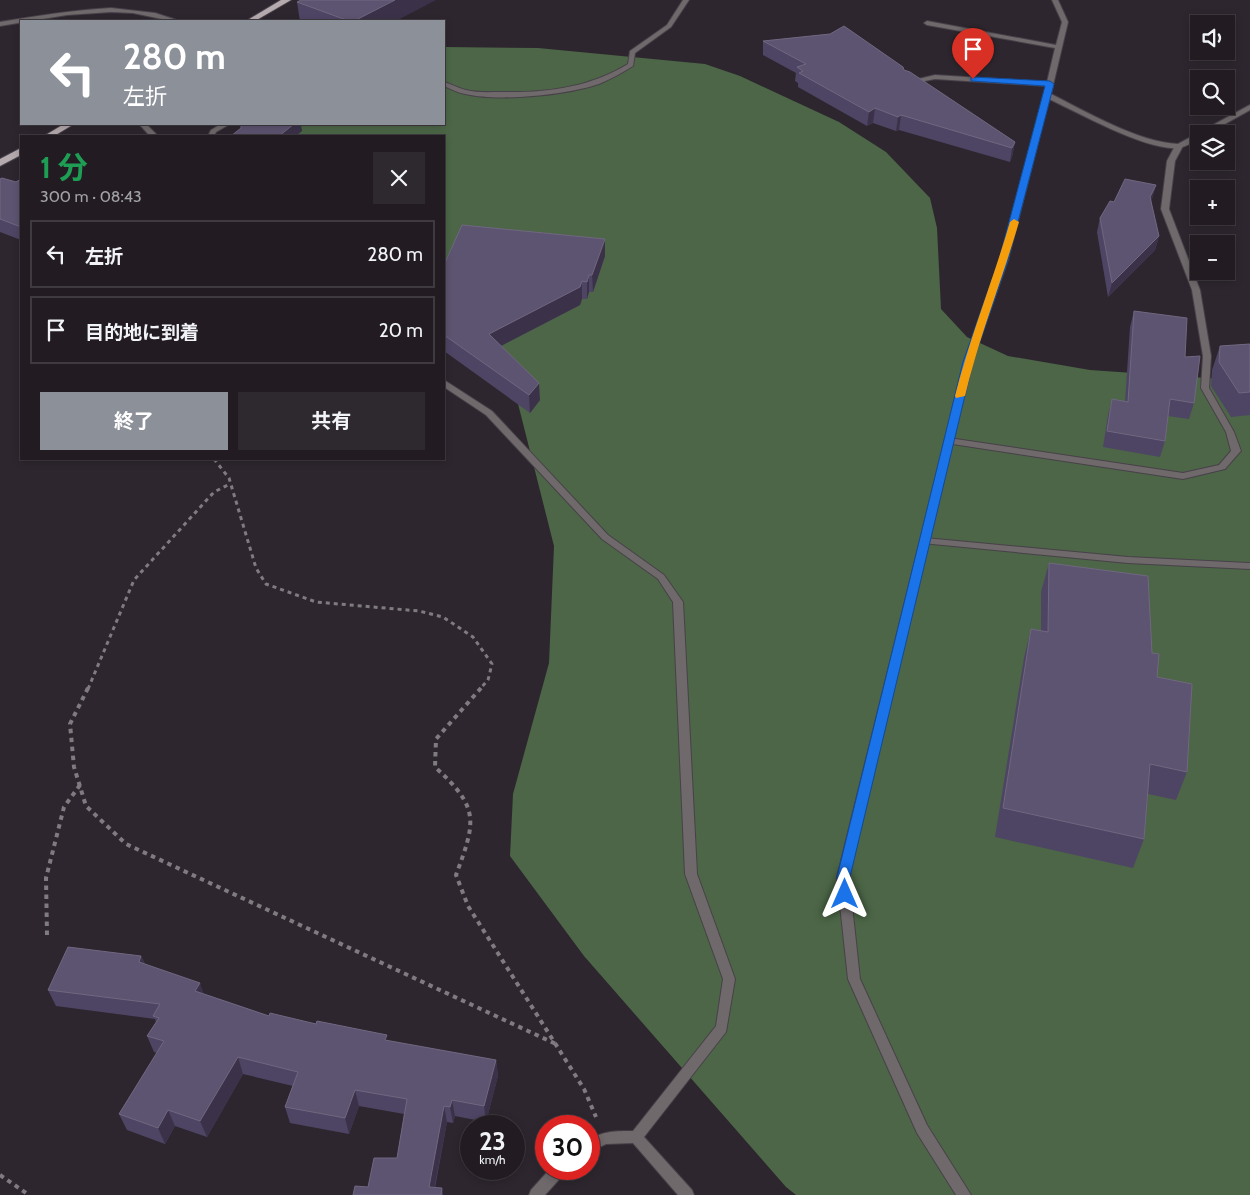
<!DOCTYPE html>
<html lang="ja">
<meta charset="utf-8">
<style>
:root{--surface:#221c22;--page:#2e292f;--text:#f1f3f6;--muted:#a2a1a5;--line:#3f3a40;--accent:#8c9099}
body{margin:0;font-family:Cabin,"Noto Sans JP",sans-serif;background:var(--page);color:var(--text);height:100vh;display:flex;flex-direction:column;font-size:19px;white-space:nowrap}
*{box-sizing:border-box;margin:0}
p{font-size:16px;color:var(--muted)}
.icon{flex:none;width:28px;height:28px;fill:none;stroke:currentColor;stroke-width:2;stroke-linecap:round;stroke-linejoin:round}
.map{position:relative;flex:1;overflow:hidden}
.side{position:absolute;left:20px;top:135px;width:425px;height:325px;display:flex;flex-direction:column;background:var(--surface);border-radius:0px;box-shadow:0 2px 8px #0003,0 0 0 1px var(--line)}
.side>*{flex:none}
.guide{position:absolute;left:20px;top:20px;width:425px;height:105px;border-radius:0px;box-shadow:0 2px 8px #0003,0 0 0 1px var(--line);background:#8c9099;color:#fff;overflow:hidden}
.fabs{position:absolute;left:1190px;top:15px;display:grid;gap:10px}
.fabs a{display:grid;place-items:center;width:45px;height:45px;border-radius:0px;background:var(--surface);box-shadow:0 2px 8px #0003,0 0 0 1px var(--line);font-size:25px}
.speed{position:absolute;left:460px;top:1115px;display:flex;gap:10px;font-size:25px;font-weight:700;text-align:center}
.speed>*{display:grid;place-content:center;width:65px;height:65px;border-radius:50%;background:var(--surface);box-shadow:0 2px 8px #0003,0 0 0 1px var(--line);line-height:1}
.speed small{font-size:12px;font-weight:400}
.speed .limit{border:8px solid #d22;background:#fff;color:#111}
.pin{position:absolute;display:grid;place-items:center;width:42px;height:42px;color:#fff;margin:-51px -21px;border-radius:50% 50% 50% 0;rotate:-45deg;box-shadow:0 0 5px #0007}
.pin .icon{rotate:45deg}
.me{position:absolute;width:55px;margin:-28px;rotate:0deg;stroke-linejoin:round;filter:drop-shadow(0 0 4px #0008)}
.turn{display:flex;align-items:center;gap:18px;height:105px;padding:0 20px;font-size:22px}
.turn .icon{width:65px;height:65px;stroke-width:2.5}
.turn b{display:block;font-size:35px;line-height:42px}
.round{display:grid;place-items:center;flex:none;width:52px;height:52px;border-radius:0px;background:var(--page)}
.overview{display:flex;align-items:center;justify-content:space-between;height:85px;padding:0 20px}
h1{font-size:30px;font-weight:700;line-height:38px;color:#1e9e55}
.cta{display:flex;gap:10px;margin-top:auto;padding:10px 20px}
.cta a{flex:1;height:58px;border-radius:0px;background:var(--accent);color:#fff;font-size:20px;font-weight:700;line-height:58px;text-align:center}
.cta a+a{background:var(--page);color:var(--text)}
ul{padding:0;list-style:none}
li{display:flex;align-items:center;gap:15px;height:68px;margin:0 10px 8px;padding:0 10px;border:2px solid var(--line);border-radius:0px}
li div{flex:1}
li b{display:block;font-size:19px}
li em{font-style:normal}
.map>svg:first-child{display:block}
</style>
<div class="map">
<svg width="1250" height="1195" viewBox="0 0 1250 1195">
<rect width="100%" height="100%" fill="#2d262e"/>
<path fill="#4c6647" d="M444,47l94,1 167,16 35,12 99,46 47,30 44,46 7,30 4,81 26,28 41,19 82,14 160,11v814h-454l-10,-8 -202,-231 -74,-100 3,-62 36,-131 5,-117 -42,-166 -68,-106v-138h-187l-16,-12h203z"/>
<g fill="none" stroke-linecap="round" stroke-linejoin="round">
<g stroke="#484149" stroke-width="2">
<g id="service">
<path d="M683,0h6l-18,27 -36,26 -2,13c-11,7 -22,13 -34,18 -33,11 -99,18 -134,10 -7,-1 -14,-5 -21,-8v-4c7,2 14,6 22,8 11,3 23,2 35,2 44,1 88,-4 127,-28l2,-13 37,-26z"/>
<path d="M139,124h7l12,12h-8z"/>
<path d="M221,124h9l-14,8 -2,4h-6l3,-6z"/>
<path d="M1176,144l7,2 -8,15 -6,48 31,81 11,66 -2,32 25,44 7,19 -2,2 -14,16 -42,10 -237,-36 -2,-2 5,-3 234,35 36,-8 12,-14 -5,-19 -25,-44 2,-32 -11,-66 -31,-81 6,-48z"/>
<path d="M925,538l203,19 120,6h2v6l-122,-6 -206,-20 -2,-2 2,-2z"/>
</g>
</g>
<g stroke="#484149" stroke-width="2">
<g id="minor">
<path d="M1052,0h6l10,22 -17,72c36,18 87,48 127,50l70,-38 2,-1v5l-43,24h-8v4c-6,4 -13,9 -21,10 -31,3 -99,-35 -129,-49l-41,161 -36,102 -123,515 11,102 67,146 44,70h-15l-39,-62 -69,-154 -11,-102 127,-515 36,-102 46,-174 -111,-7 -26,5 -3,-2 29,-7 112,7 8,-34 -128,-23 -3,-2 3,-2 129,24 6,-23z"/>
<path d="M111,8l44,5 25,8h-9l-38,-8 -22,-1 -44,3 -67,11v-4c37,-6 73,-12 111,-14z"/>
<path d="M444,380l48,31 116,124 56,40 19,27 14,272 38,105 -9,53 -82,105 48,53 2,5h-16l-45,-52 -27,1 -17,8v-13c17,-8 25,-8 44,-8l83,-105 7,-47 -38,-105 -12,-272 -15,-23 -56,-40 -116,-124 -42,-28z"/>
<path d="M550,1169h16l-2,5 -19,21h-16l2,-5z"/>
</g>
</g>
<g stroke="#484149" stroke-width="2">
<g id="primary">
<path d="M281,0h10l-36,21h-9z"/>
<path d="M64,124h10l-20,12h-10z"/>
<path d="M21,148v7l-21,11v-7z"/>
</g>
</g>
<g stroke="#807b81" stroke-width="3" stroke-dasharray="4 4" stroke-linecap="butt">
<path d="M214,459l15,19 27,90 10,16 50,18 103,9 24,6 30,20 19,27 -4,16 -8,9"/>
<path d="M88,689l46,-109 80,-88 16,-8"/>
</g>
<g stroke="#807b81" stroke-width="4" stroke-dasharray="4.5 4.5" stroke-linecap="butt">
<path d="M88,688l-18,36 4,43 12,39 40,38 430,200"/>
<path d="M481,688l-45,51 -1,28c45,41 41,54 21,108l12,31 116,183 12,28"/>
<path d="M47,935l-1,-57 18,-71 16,-22"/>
<path d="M0,1175l29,20"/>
</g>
<use href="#service" fill="#6f696b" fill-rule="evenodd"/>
<use href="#minor" fill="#6f696b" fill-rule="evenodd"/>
<use href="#primary" fill="#b5aaad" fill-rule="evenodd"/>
</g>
<g fill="#4e4564">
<path d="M297,2l99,19h-96z"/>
<path d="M830,34l74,36 111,72 -3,15 -2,5 -111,-32 -3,1 -23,-8 -6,3 -69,-39v-4l-3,-2 1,-8 -33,-18v-14z"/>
<path d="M0,179l16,3 5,-3v61l-21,-8z"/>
<path d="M1156,185l-5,17 8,34 -4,14 -47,47 -11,-65 3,-14 14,-16z"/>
<path d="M605,239v17l-12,36h-4l-2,7h-5l-2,6 -79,41 39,54 -10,13 -86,-62v-86z"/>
<path d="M1134,311l51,46 9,46 -5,16 -21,-3 -3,25 -5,16 -57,-10 5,-32 4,-16 13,3 5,-75z"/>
<path d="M1250,344v71l-19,2 -20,-31 1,-16 8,-24z"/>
<path d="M1049,563l103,90 5,24 30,95 -11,28 -28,-6 -4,45 -11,29 -138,-31 29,-179 7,-29 10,2v-39z"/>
<path d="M141,956l4,8 59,30 65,22 119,25 108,19 2,16 -12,46 -31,-6 -2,7 -6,-1 -12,66h7l1,7h-90l15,-8 29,-29 7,-44 -45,-8 -10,28 -59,-11 -5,-16 8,-21 -50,-12 -36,63 -32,-11 -10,18 -38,-14 -8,-16 38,-61 -3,-1 -7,-16 9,-14 -1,-3 -99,-13 -8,-16z"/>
</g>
<g fill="#3b324a">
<path d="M395,0h41l-40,21h-42z"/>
<path d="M875,108l-2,15 -6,3 2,-14z"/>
<path d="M901,115l-2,15 -3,1 2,-14z"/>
<path d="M294,124h7l1,7 -6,5h-17z"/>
<path d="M1015,142l-3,15 -2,5 2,-14z"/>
<path d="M1156,185l-4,14 -6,12 4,-14z"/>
<path d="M1159,236l-4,14 -47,47 4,-14z"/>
<path d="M605,239v17l-12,36 -1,-17z"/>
<path d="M589,275v17l-2,7v-17z"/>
<path d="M582,281v18l-2,6 -89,46 -2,-17z"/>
<path d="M539,383l1,17 -10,13 -1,-18z"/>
<path d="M141,956l7,17 -9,-11z"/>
<path d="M200,983l6,17 -11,-9z"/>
<path d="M238,1057l5,17 -36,63 -7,-16z"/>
<path d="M496,1060l2,16 -12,46 -2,-16z"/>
<path d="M355,1090l4,16 -10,28 -4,-16z"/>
<path d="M452,1100l3,16 -2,7 -3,-16z"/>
<path d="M444,1106l3,16 -14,73 -4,-8z"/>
<path d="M168,1110l7,16 -10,18 -7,-16z"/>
</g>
<g fill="#5d5471" stroke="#706780">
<path d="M301,0h94l-41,21h-5l-52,-19z"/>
<path d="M844,26l59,41 1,3 6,2 105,70 -3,6 -111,-33 -3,2 -23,-9 -6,4 -70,-39 4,-2 -6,-4 9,-3 -43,-23 67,-7z"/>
<path d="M241,124h53l-15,12h-48l10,-8z"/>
<path d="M2,178l14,4 5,-3v48l-21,-8v-40z"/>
<path d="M1125,179l31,6 -6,12 9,39 -47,47 -12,-65 10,-17 4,1z"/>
<path d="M462,225l143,14 -13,36h-3l-2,7 -5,-1 -2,6 -91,47 50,49 -10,12 -85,-60v-70z"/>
<path d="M1134,311l53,7 -2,39 15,-1 -6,47 -24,-4 -5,42 -58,-10 5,-32 16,3z"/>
<path d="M1250,344v48l-11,1 -20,-31 1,-16z"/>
<path d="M1049,563l99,13 4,77 7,1 -2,23 35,7 -5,88 -37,-8 -6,75 -141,-31 28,-179 17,3z"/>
<path d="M68,947l73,9 -2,6 61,21 -5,8 74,25 1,-3 46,11 1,-3 70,14 -2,5 111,20 -12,46 -32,-6 -2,7 -6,-1 -15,81 13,1 -1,7h-88l2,-9 13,1 6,-29h23l10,-59 -52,-9 -10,28 -60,-11 13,-35 -60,-15 -38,64 -32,-11 -10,18 -39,-14 45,-73 -17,-5 12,-18 -6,-2 7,-12 -112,-14z"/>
</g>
<path fill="#1a73e8" stroke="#114b97" d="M973,77l77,4 4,3 -46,176 -35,102 -123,515 2,17 -2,4h-10l-3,-21 126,-515 36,-102 46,-174 -74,-5v-3z"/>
<path fill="#f59e0b" d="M1014,219l5,3c-17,58 -40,115 -54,174l-9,2 -1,-2c15,-59 38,-116 55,-174z"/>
</svg>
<div class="fabs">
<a><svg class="icon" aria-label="sound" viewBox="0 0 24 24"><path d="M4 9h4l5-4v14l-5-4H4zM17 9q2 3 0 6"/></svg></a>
<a><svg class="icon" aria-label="search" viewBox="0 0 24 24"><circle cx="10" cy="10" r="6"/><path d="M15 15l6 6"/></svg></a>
<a><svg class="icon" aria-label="layers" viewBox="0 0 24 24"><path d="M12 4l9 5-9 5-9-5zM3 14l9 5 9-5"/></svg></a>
<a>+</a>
<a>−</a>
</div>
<div class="speed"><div>23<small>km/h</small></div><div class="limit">30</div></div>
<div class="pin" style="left:973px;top:79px;background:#d93025"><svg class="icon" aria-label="arrive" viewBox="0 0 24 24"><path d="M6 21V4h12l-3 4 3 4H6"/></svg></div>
<svg class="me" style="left:845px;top:894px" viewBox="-20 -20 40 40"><path d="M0-17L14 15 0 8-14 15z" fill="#1a73e8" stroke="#fff" stroke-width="4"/></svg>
<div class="guide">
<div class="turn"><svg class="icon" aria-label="left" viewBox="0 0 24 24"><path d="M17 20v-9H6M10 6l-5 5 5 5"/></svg><div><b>280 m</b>左折</div></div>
</div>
<section class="side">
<div class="overview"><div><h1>1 分</h1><p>300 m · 08:43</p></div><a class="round"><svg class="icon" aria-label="close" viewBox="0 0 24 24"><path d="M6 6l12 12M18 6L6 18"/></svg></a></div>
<ul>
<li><svg class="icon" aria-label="left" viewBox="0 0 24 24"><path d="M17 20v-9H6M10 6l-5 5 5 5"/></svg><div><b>左折</b></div><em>280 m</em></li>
<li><svg class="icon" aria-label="arrive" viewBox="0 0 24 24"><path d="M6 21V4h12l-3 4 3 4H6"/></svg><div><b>目的地に到着</b></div><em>20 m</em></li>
</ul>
<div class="cta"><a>終了</a><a>共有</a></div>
</section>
</div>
